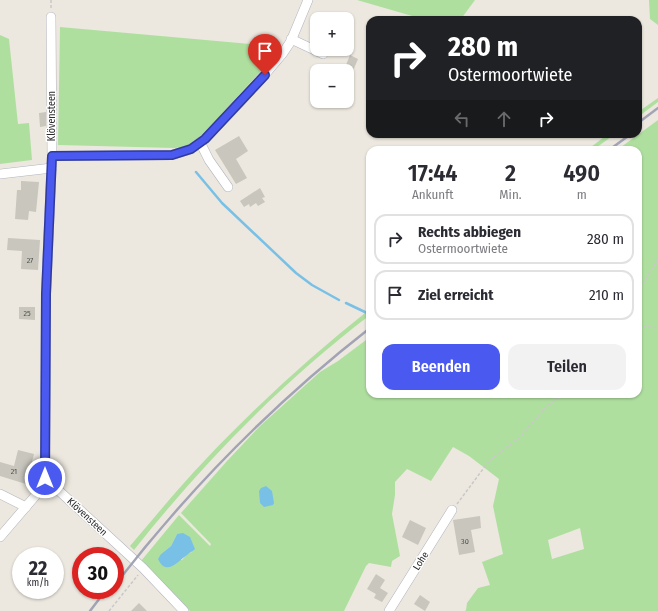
<!DOCTYPE html>
<html lang="de">
<meta charset="utf-8">
<style>
:root{--surface:#fff;--page:#f2f2f3;--text:#2b2b33;--muted:#7c7c81;--line:#e1e1e2;--accent:#4a59ef}
body{margin:0;font-family:"Fira Sans Condensed",sans-serif;background:var(--page);color:var(--text);height:100vh;display:flex;flex-direction:column;font-size:15px;white-space:nowrap}
*{box-sizing:border-box;margin:0}
p{font-size:13px;color:var(--muted)}
.icon{flex:none;width:22px;height:22px;fill:none;stroke:currentColor;stroke-width:2;stroke-linecap:round;stroke-linejoin:round}
.map{position:relative;flex:1;overflow:hidden}
.side{position:absolute;left:366px;top:146px;width:276px;height:252px;display:flex;flex-direction:column;background:var(--surface);border-radius:12px;box-shadow:0 1px 3px #0004}
.side>*{flex:none}
.top-card{position:absolute;left:366px;top:16px;width:276px;height:122px;border-radius:12px;box-shadow:0 1px 3px #0004;background:#202124;color:#fff;overflow:hidden}
.tools{position:absolute;left:310px;top:12px;display:grid;gap:8px}
.tools a{display:grid;place-items:center;width:44px;height:44px;border-radius:8px;background:var(--surface);box-shadow:0 1px 3px #0004;font-size:20px}
.speed{position:absolute;left:12px;top:547px;display:flex;gap:8px;font-size:20px;font-weight:700;text-align:center}
.speed>*{display:grid;place-content:center;width:52px;height:52px;border-radius:50%;background:var(--surface);box-shadow:0 1px 3px #0004;line-height:1}
.speed small{font-size:10px;font-weight:400}
.speed .limit{border:6px solid #d22;background:#fff;color:#111}
.pin{position:absolute;display:grid;place-items:center;width:34px;height:34px;color:#fff;margin:-41px -17px;border-radius:50% 50% 50% 0;rotate:-45deg;box-shadow:0 0 4px #0007}
.pin .icon{rotate:45deg}
.me{position:absolute;width:44px;margin:-22px;rotate:0deg;stroke-linejoin:round;filter:drop-shadow(0 0 3px #0008)}
.turn{display:flex;align-items:center;gap:14px;height:84px;padding:0 16px;font-size:18px}
.turn .icon{width:52px;height:52px;stroke-width:2.5}
.turn b{display:block;font-size:28px;line-height:34px}
.lanes{display:flex;align-items:center;height:38px;padding:0 16px;background:#0003;justify-content:center;gap:20px;direction:ltr}
.lanes .off{opacity:.35}
.eta{display:flex;justify-content:space-evenly;align-items:center;height:68px;text-align:center}
.eta b{font-size:24px;font-weight:600;line-height:28px}
.primary-button{display:flex;gap:8px;margin-top:auto;padding:8px 16px}
.primary-button a{flex:1;height:46px;border-radius:12px;background:var(--accent);color:#fff;font-size:16px;font-weight:600;line-height:46px;text-align:center}
.primary-button a+a{background:var(--page);color:var(--text)}
ul{padding:0;list-style:none}
li{display:flex;align-items:center;gap:12px;height:50px;margin:0 8px 6px;padding:0 8px;border:2px solid var(--line);border-radius:12px}
li div{flex:1}
li b{display:block;font-size:15px}
li em{font-style:normal}
.map>svg:first-child{display:block}
</style>
<div class="map">
<svg width="658" height="611" viewBox="0 0 658 611">
<rect width="100%" height="100%" fill="#ece8df"/>
<g fill="#afdf9f" fill-rule="evenodd">
<path d="M357,0h118l-14,19 -35,1z"/>
<path d="M649,0h9v25l-8,-6z"/>
<path d="M60,27l223,20 -86,94 -12,6 -11,1 -116,-3z"/>
<path d="M0,35l9,4 9,85 11,-1 3,37 -32,4z"/>
<path d="M658,98v4l-20,15v-5z"/>
<path d="M658,120v491h-193l1,-1 1,-7 11,-15 12,-3 -8,-23 21,-8 -10,-48 6,-27 -30,-23 -16,-9 -22,34 -24,-12 -12,13v13l-3,19 8,42 -8,5 -1,6 -22,-4 -3,3 -22,45h-154l-49,-50 38,-46 31,31 1,-2 -30,-31 46,-52 33,-35 60,-54 18,-11 32,-24v57h268v-244h-21zM580,528l4,21 -32,10 -4,-19zM177,534l15,18 -5,2 -5,6 -21,-6 10,-8z"/>
<path d="M608,134h7l-22,16h-6z"/>
<path d="M370,309v6c-89,68 -167,148 -236,235l-4,-4c25,-29 49,-59 76,-87 51,-54 106,-104 164,-150z"/>
</g>
<g fill="#79c0e7">
<path d="M266,486l6,5 2,12 -1,2 -9,2 -4,-4 -1,-12 2,-3z"/>
<path d="M183,533l7,4 5,12c-3,3 -5,3 -8,6 -9,6 -21,22 -29,4l3,-5 10,-8 6,-12z"/>
</g>
<g fill="none" stroke-linecap="round" stroke-linejoin="round">
<g stroke="#79c0e7" stroke-width="2.5">
<path d="M196,172l26,31 74,70 16,12 27,15"/>
<path d="M346,303l21,10"/>
</g>
</g>
<g fill="#c8c6bd">
<path d="M350,55l8,4 -6,14 -8,-3z"/>
<path d="M46,112v14l-6,1 -1,-14z"/>
<path d="M239,136l9,15 -12,8 11,19 -11,6 -21,-34z"/>
<path d="M21,181l18,1 -3,30 -7,-1 -1,9 -13,-1 2,-29h4z"/>
<path d="M260,188l5,9 -3,1 3,4 -7,4 -2,-3 -6,4 -1,-3 -5,3 -4,-6z"/>
<path d="M8,238l32,2 -2,30 -17,-1 1,-18 -15,-1z"/>
<path d="M19,307h16v13l-16,-1z"/>
<path d="M18,450l16,4 -8,30 -26,-8v-14l14,4z"/>
<path d="M480,516l1,12 -10,2 4,22 -16,3 -6,-35z"/>
<path d="M410,520l16,8 -8,17 -16,-8z"/>
<path d="M376,574l9,6 -5,8 8,5 -6,9 -8,-4 2,-4 -9,-5z"/>
<path d="M420,595l10,7 -5,9 -11,-7z"/>
<path d="M139,603l8,8h-16z"/>
</g>
<g fill="none" stroke-linecap="round" stroke-linejoin="round">
<g stroke="#b2b4be" stroke-width="10">
<g id="minor">
<path d="M51,17l1,139 -6,138 -1,184 98,90 41,43"/>
<path d="M291,39l32,15"/>
<path d="M200,142l9,18 19,27"/>
<path d="M52,156l120,-1 19,-6 14,-10 50,-53 28,-33 8,-12 17,-41"/>
<path d="M0,174l52,-6"/>
<path d="M0,494l26,13"/>
<path d="M0,537l36,-42 9,-17"/>
<path d="M389,611l63,-101"/>
</g>
</g>
<g stroke="#c8c8c8" stroke-width="1.5" stroke-dasharray="3 2" stroke-linecap="butt">
<path d="M51,0v9"/>
<path d="M638,292l20,-33"/>
<path d="M638,326l20,2"/>
<path d="M457,504l32,-43 31,-24 26,-30 17,-13"/>
<path d="M109,611l29,-36"/>
</g>
<use href="#minor" stroke="#fff" stroke-width="9"/>
<g stroke="#a2a3b5" stroke-width="2.5">
<path d="M638,123l20,-15"/>
<path d="M609,150l22,-16"/>
<path d="M115,585c74,-96 159,-182 255,-257"/>
<path d="M90,611l16,-21"/>
</g>
</g>
<g fill="none" stroke-linecap="round" stroke-linejoin="round">
<g stroke="#303a9b" stroke-width="10">
<path id="route" d="M45,478l1,-184 6,-138 120,-1 19,-6 14,-10 60,-64"/>
</g>
<use href="#route" stroke="#4a59ef" stroke-width="7"/>
</g>
<g text-anchor="middle" dominant-baseline="central" stroke-width="3" stroke-linejoin="round" paint-order="stroke">
<g font-size="8" fill="#535250">
<text x="30" y="260">27</text>
<text x="27" y="313">25</text>
<text x="14" y="471">21</text>
<text x="465" y="541">30</text>
</g>
<g font-size="10" fill="#2c2c2c" stroke="#fff">
<text transform="translate(52 116) rotate(-90)">Klövensteen</text>
<text transform="translate(87 517) rotate(43)">Klövensteen</text>
<text transform="translate(421 561) rotate(-58)">Lohe</text>
</g>
</g>
</svg>
<div class="tools">
<a>+</a>
<a>−</a>
</div>
<div class="speed"><div>22<small>km/h</small></div><div class="limit">30</div></div>
<div class="pin" style="left:265px;top:75px;background:#d93025"><svg class="icon" aria-label="arrive" viewBox="0 0 24 24"><path d="M6 21V4h12l-3 4 3 4H6"/></svg></div>
<svg class="me" style="left:45px;top:478px" viewBox="-20 -20 40 40"><circle r="17" fill="#4a59ef" stroke="#fff" stroke-width="3"/><path d="M0-11L8 9 0 5-8 9z" fill="#fff"/></svg>
<div class="top-card">
<div class="turn"><svg class="icon" aria-label="right" viewBox="0 0 24 24"><path d="M7 20v-9h11M14 6l5 5-5 5"/></svg><div><b>280 m</b>Ostermoortwiete</div></div>
<div class="lanes"><svg class="icon off" aria-label="left" viewBox="0 0 24 24"><path d="M17 20v-9H6M10 6l-5 5 5 5"/></svg><svg class="icon off" aria-label="ahead" viewBox="0 0 24 24"><path d="M12 20V5M6 11l6-6 6 6"/></svg><svg class="icon" aria-label="right" viewBox="0 0 24 24"><path d="M7 20v-9h11M14 6l5 5-5 5"/></svg></div>
</div>
<section class="side">
<div class="eta">
<div><b>17:44</b><p>Ankunft</p></div>
<div><b>2</b><p>Min.</p></div>
<div><b>490</b><p>m</p></div>
</div>
<ul>
<li><svg class="icon" aria-label="right" viewBox="0 0 24 24"><path d="M7 20v-9h11M14 6l5 5-5 5"/></svg><div><b>Rechts abbiegen</b><p>Ostermoortwiete</p></div><em>280 m</em></li>
<li><svg class="icon" aria-label="arrive" viewBox="0 0 24 24"><path d="M6 21V4h12l-3 4 3 4H6"/></svg><div><b>Ziel erreicht</b></div><em>210 m</em></li>
</ul>
<div class="primary-button"><a>Beenden</a><a>Teilen</a></div>
</section>
</div>
